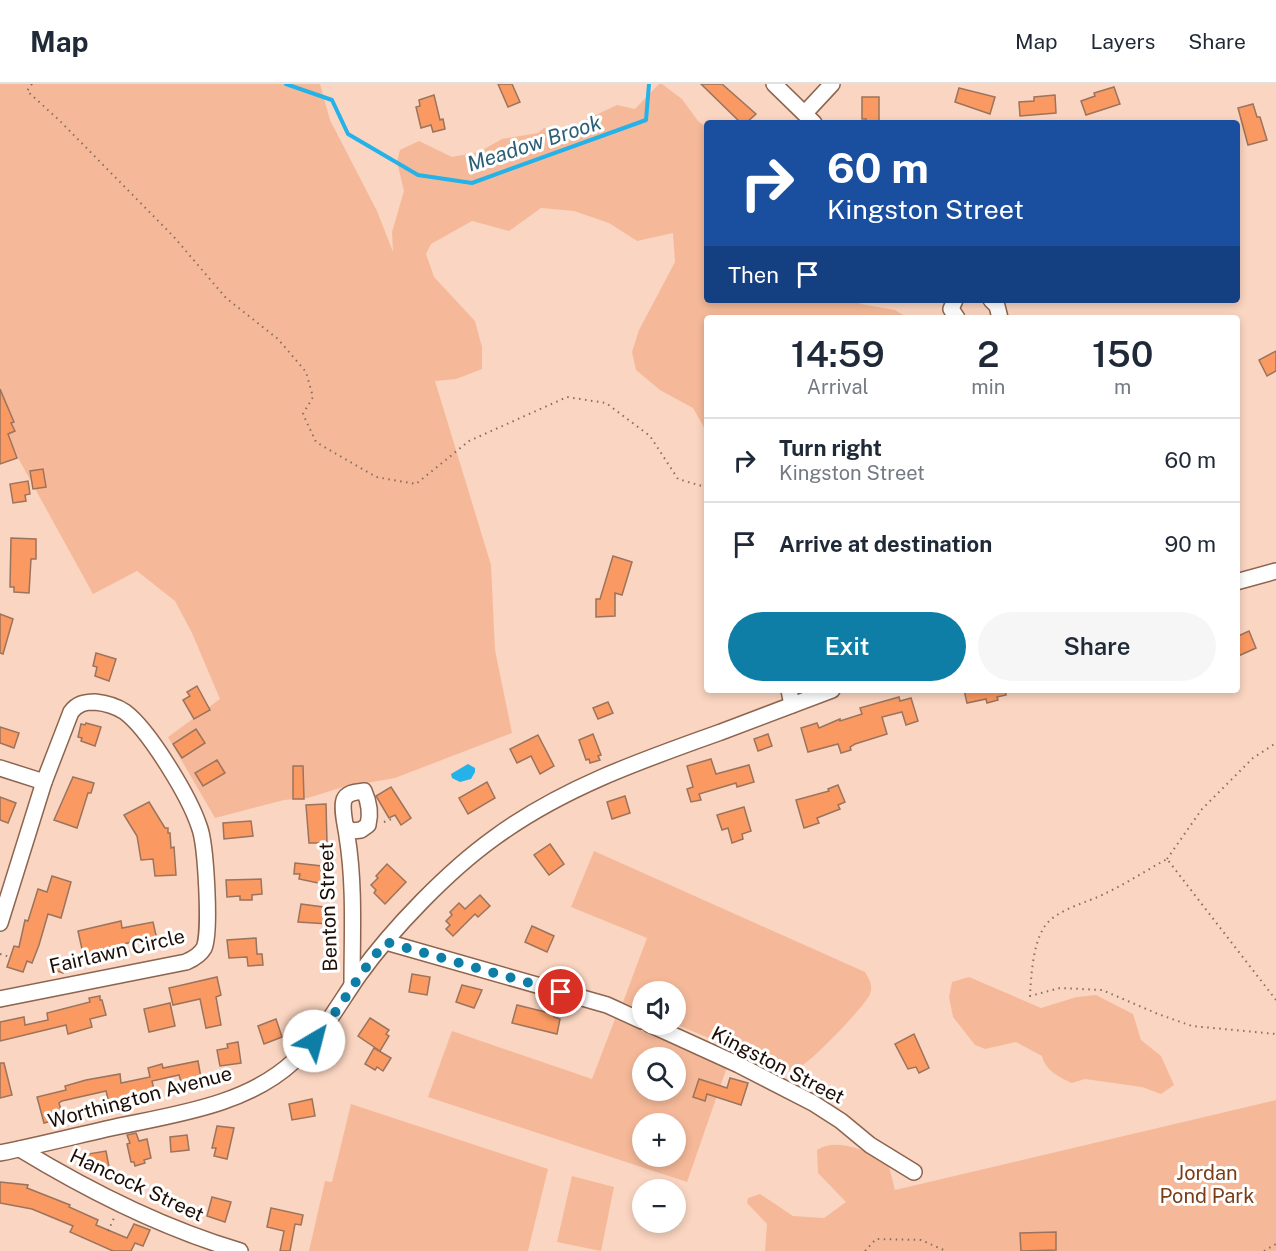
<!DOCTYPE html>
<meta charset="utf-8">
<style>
:root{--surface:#fff;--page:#f6f6f7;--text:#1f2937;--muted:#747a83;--line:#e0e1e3;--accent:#0e7ea6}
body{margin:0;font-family:"Public Sans",sans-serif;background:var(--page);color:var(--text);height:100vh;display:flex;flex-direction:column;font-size:22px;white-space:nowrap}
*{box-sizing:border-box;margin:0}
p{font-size:20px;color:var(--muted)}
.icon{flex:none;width:33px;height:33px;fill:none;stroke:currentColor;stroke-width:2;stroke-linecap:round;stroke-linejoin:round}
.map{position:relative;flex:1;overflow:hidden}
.drawer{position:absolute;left:704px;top:231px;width:536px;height:378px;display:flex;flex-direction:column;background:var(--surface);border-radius:6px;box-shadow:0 3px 9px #0003}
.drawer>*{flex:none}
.banner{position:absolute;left:704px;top:36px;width:536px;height:183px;border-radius:6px;box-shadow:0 3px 9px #0003;background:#1a4fa0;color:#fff;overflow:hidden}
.controls{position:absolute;left:632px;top:897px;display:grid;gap:12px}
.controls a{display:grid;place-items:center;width:54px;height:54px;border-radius:50%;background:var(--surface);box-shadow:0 3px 9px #0003;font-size:30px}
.pin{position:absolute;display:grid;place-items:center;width:51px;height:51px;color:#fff;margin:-26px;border:3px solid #fff;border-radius:50%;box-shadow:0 2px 6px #0007}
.me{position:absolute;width:66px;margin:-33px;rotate:37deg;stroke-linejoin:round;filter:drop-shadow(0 0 4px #0008)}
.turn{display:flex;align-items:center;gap:21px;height:126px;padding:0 24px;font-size:27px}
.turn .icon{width:78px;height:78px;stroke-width:2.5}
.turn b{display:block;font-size:42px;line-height:51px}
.then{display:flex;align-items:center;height:57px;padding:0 24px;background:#0003;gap:12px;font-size:22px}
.eta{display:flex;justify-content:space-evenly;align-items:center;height:102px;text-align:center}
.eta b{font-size:36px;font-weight:600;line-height:42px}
.cta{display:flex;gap:12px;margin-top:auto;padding:12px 24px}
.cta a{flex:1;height:69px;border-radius:36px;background:var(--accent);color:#fff;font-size:24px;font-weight:600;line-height:69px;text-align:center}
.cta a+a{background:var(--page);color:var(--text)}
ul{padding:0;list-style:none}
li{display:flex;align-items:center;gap:18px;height:84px;padding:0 24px;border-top:2px solid var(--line)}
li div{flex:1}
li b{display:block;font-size:22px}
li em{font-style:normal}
header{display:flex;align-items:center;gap:36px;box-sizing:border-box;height:84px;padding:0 30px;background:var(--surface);border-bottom:2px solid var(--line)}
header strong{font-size:28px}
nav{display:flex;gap:33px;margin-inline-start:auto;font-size:21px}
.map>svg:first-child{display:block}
</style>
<header>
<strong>Map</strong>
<nav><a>Map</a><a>Layers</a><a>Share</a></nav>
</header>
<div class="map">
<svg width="1276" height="1167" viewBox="0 0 1276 1167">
<rect width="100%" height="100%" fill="#fad5c1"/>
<g fill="#f5b999" fill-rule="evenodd">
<path d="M0,0h320l10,36 47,91 16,41 -1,-20 12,-41 -7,-29 3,-12 19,-9 33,16 27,-5 23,-13 36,-6 6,-5h24l49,-23 18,4 24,-25h3l20,15 16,22 8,6v173h150l5,4 34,6 13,8h-202v113l-13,-23 -33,-18 -24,-20 -4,-18 7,-22 36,-68 -2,-29 -36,8 -28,-18 -35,-12 -33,-3 -32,23 -37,-10 -41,23 -5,10 8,23 41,44 7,26v22l-26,10 -21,2 56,184 4,85 17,83 -117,45 -52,9 -35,11 -24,2 -69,18 -47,-81 52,-38 -28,-66 -17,-32 -38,-30 -44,23 -93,-169z"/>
<path d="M594,767l271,121c5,8 8,14 5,22 -4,11 -57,66 -69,72 -6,4 -11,4 -18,3l-108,-45v-32h-33v18l-19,-8 24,-64 -76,-31z"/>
<path d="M969,893l72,31 36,-11 19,-2 37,19 8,26 20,16 13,29 -13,9 -19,-7 -57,-8 -13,4c-12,-5 -27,-13 -30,-27l-26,-14 -31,7 -10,-4 -22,-28 -4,-20 3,-15z"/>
<path d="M615,935l112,48 -40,115 -259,-85 24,-66 140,48zM642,974h33v32h-33zM642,1040h33v32h-33z"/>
<path d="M1276,1016v151h-511l2,-27 -20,-21 1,-5 12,-4 33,22 31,2 22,-16 -28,-29 -1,-23c21,-13 48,2 70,9l8,31z"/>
<path d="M351,1020l197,65 -20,82h-219l16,-70 7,1z"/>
<path d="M572,1092l42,11 -13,64 -44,-9z"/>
</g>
<path fill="#24b2e8" d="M468,680l7,4v4l-4,7 -11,3 -8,-4 -1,-4z"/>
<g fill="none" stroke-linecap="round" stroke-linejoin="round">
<path stroke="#24b2e8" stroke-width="4" d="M286,0l46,16 16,34 70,41 54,8 174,-63 3,-36"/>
</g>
<g fill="#fa9a62" stroke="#9c735c" stroke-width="1.5">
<path d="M498,0h14l8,18 -12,5z"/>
<path d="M701,0h21l34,30 -10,9h-5z"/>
<path d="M1114,3l6,17 -34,11 -5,-14 14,-5 -1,-3z"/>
<path d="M959,4l36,9 -5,17 -35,-12z"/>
<path d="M434,11l6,25 3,-1 2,10 -12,3 -2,-7 -10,3 -5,-21 4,-1 -1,-6z"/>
<path d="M1055,11l1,18 -36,3 -1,-14 15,-1v-4z"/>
<path d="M862,13h17v26h-13v-4h-4z"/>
<path d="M1253,20l4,13h3l7,23 -19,5 -10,-37z"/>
<path d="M1276,267v20l-9,5 -8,-16z"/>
<path d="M0,305l14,33 -3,1 4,8 -7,3 9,24 -17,6z"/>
<path d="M43,385l3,18 -13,2 -3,-18z"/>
<path d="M28,397l2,13 -5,1 1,6 -13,2 -3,-19z"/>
<path d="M11,454l25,1v20h-5l-2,34 -15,-1v-5h-4z"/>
<path d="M613,472l19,6 -10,33 -7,-2v23l-19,1v-18h4z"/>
<path d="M0,530l13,5 -10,35 -3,-1z"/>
<path d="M1249,547l7,17 -20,9v-20z"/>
<path d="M96,569l20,6 -7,22 -14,-5 2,-9 -4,-1z"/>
<path d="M197,602l13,24 -16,9 -11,-19 7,-4 -3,-4z"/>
<path d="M964,606h41l1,5 -9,2 1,3 -11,3 -1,-4 -19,4z"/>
<path d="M899,613l1,4 11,-3 7,23 -12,4 -4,-13 -20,5 5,17 -32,10 -5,3 1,3 -10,3 -3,-9 -30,8 -7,-24 16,-5 2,5 21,-9v2l22,-7 -2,-6z"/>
<path d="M608,618l5,11 -15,6 -5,-11z"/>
<path d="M86,639l15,4 -6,19 -14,-5 1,-3 -4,-1 3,-13 4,1z"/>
<path d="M0,643l19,6 -5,15 -14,-5z"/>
<path d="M196,645l9,14 -23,15 -9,-14z"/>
<path d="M593,650l8,21 -3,1 2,4 -10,3 -1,-4 -3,1 -7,-20z"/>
<path d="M768,650l4,12 -14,5 -4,-12z"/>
<path d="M538,651l16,31 -14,8 -9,-18 -14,7 -7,-14z"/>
<path d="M711,675l5,15 33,-9 5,17 -17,5 -1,-4 -37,11 2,6 -10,2 -4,-13 6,-2 -6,-21z"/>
<path d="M217,676l8,13 -22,13 -8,-13z"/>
<path d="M293,682h10l1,33h-11z"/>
<path d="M73,693l21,6 -3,10h-3l-11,35 -23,-8z"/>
<path d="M487,698l8,16 -27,16 -9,-16z"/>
<path d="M838,701l7,17 -7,3 2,4 -23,9 2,5 -15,5 -8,-28 33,-9 -1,-2z"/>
<path d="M391,703l20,31 -10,7 -6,-10 -6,3 -13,-22z"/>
<path d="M625,712l5,17 -18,6 -5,-17z"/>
<path d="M0,713l16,6 -8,20 -8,-3z"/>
<path d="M149,718l16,26h3v5h2l1,15 3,-1 2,28 -21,1 -2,-17 -12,1 -4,-24 -13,-21z"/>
<path d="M326,720l1,39h-18l-3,-38z"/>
<path d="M744,723l7,24 -9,3 1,5 -11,4 -4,-15 -6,2 -5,-15z"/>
<path d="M251,737l2,15 -29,3 -1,-16z"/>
<path d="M550,760l14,20 -15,11 -15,-20z"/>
<path d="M295,779l36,4 -3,18 -29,-6 1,-5h-6z"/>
<path d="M387,780l19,18 -21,22 -11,-11 2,-3 -5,-5 7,-7 -2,-2z"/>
<path d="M52,792l19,6 -10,36 -13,-4 -9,31 -7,18 -5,-2 -4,11 -16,-5 7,-21 5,1 6,-27 3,1 10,-32 9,3z"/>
<path d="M261,795l1,15 -10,1v5h-12v-4l-13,1 -1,-17z"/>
<path d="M480,811l10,11 -12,11 -3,-3 -22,22 -7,-7 4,-4 -4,-4 6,-6 -2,-3 9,-9 6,6z"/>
<path d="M301,820l30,4 -2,16 -31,-2z"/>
<path d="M121,837l1,7 31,-6 5,22 -16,4 -2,-8 -41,10 2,10 -16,3 -7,-32z"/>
<path d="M532,842l22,10 -7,16 -22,-10z"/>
<path d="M256,854l1,16h5l1,11 -15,1 -1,-9 -18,1 -2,-18z"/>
<path d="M55,873l12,3 -4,13 -11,-4z"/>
<path d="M412,890l18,3 -3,18 -18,-3z"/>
<path d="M217,893l4,18 -5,2 5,28 -15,3 -6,-29 -27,6 -4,-17z"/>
<path d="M462,901l20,5 -8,18 -18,-6z"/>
<path d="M100,912v4h2l4,15 -16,4 2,8 -24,7 -2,-9 -66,16v-19l24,-5 1,8 23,-5 -1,-7 43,-11 -1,-4z"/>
<path d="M170,919l5,23 -26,6 -5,-23z"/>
<path d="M517,921l37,9v3l6,2 -3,15 -45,-11z"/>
<path d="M370,934l19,12 -3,4 3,2 -9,15 -22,-15z"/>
<path d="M276,935l6,18 -18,7 -6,-18z"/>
<path d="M914,950l15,34 -10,5 -3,-6 -8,2 -13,-25z"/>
<path d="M238,958l3,21 -21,3 -3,-16 11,-2 -1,-4z"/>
<path d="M374,964l17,10 -8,13 -6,-4 -2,3 -10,-6z"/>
<path d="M198,977l3,17 -20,4 -2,-7 -27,6 3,13 -46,9 -3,-12 -44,10 -3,2 4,15 -19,5 -7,-26 29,-7 -1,-4 21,-6 34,-6 1,9 29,-6 -2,-9 14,-4 1,4z"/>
<path d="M0,979h4l8,32 -12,3z"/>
<path d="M730,994l18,5 -7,22 -34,-11 -2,7 -12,-4 6,-18 28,9z"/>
<path d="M312,1015l3,17 -23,4 -3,-16z"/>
<path d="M217,1042l17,2 -7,31 -13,-3 2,-8h-4z"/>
<path d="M136,1049l3,8 8,-2 4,19 -7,2 1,3 -10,3 -1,-4h-3l-4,-18 3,-1 -3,-8z"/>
<path d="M187,1051l2,15 -18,2 -1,-15z"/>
<path d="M106,1067l3,16 -17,4 -4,-17z"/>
<path d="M0,1098l28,3 -1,3 43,17 -1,2 29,13 -2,5 31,13 7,-14 16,6 -7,16 -8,-3 -4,8h-18l-43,-19 3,-6 -41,-17 -32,-6z"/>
<path d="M212,1113l19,5 -6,20 -18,-6z"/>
<path d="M271,1124l32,7 -2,10 -6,-1 -5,27h-10l4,-20 -17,-4z"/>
<path d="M1056,1148v18l-35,1 -1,-18z"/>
</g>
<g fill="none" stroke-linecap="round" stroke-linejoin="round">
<g stroke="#8d644e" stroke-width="18">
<g id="minor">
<path d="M774,0l40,39"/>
<path d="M805,29l27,-29"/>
<path d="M955,216l-4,9 6,9"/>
<path d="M991,216l6,6 3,12"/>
<path d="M1236,498l40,-11"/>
<path d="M789,606l3,15"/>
<path d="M0,684l44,14"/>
<path d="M346,743l6,4 9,-1 7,-5c3,-12 1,-23 -4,-34 -7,1 -17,1 -20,9 -3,9 2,27 3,36 8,49 5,99 5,149"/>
<path d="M0,839l44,-141 27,-70c6,-8 13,-10 24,-10 10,1 21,4 30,10 24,18 64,84 74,114 7,17 12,106 5,122 -4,7 -11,11 -18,14l-186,37"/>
<path d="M386,858l221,63 35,16"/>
<path d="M649,940l90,41 74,38 28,18 29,24 44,27"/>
<path d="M20,1065c69,42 142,79 220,102"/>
<path d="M0,1069c36,-7 71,-16 106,-24 63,-14 139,-22 188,-68 28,-25 44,-56 65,-86 33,-46 89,-104 135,-137 68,-50 148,-78 227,-106 37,-14 74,-28 111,-42"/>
</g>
</g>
<g stroke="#876e60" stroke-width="2" stroke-dasharray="1.5 4.5" stroke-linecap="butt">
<path d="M32,0l-5,7 32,29 115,117 52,61 52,41 28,33 7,25 -10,17 13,28 60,35 40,7 53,-43 98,-44 39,6 44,33 28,43 24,7 4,-2"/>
<path d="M384,738l8,-3"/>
<path d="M1167,775l35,-50 51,-51 23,-15"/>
<path d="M0,870l10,3"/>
<path d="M1276,916l-109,-141c-20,11 -40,24 -61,34 -18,10 -52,16 -63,36 -10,17 -12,47 -13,67l30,-8 42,2 56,24 34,12 84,8"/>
<path d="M108,1147l7,-15"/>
<path d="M865,1167l11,-12 45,1 25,11"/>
<path d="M1264,1167l12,-7"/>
</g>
<use href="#minor" stroke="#fff" stroke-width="15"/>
</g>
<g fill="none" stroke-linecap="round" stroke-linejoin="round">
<path stroke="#0e7ea6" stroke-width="10" stroke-dasharray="0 18" d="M314,957c26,-32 45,-68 72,-99l175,50"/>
</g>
<g text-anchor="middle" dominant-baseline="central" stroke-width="6" stroke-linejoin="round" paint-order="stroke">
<g font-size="20" fill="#1c0d05" stroke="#fff">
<text transform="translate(328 823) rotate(-92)">Benton Street</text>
<text transform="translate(117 867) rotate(-13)">Fairlawn Circle</text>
<text transform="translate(778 981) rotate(27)">Kingston Street</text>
<text transform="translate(140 1013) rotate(-15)">Worthington Avenue</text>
<text transform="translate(137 1101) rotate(25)">Hancock Street</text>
</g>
<g font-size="20" fill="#7a3d15" stroke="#fff">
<text x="1207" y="1089">Jordan<tspan x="1207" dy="23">Pond Park</tspan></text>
</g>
<g font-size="21" font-style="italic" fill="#2c5f76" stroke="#fff">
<text transform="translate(534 59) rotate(-18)">Meadow Brook</text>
</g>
</g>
</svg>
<div class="controls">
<a><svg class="icon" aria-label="sound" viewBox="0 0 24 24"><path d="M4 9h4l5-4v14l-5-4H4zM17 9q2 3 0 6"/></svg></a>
<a><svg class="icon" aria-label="search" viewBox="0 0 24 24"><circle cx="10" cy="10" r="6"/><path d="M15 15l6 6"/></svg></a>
<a>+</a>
<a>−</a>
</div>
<div class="pin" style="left:561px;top:908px;background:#d93025"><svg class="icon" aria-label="arrive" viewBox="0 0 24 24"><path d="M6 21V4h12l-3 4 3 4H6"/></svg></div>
<svg class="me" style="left:314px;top:957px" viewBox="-20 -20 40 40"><circle r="19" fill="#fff"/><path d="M0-13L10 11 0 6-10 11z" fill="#0e7ea6"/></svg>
<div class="banner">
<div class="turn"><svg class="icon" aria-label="right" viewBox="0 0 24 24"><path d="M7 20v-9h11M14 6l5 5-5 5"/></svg><div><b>60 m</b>Kingston Street</div></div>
<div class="then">Then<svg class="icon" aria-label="arrive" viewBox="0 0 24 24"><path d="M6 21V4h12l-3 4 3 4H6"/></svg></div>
</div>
<section class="drawer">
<div class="eta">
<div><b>14:59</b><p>Arrival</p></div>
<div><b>2</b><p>min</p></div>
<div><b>150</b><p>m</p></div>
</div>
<ul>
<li><svg class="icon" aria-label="right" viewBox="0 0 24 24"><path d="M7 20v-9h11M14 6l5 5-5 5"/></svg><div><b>Turn right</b><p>Kingston Street</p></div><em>60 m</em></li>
<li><svg class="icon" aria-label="arrive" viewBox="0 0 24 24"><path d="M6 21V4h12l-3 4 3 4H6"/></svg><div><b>Arrive at destination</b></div><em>90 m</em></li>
</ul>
<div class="cta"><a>Exit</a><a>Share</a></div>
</section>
</div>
